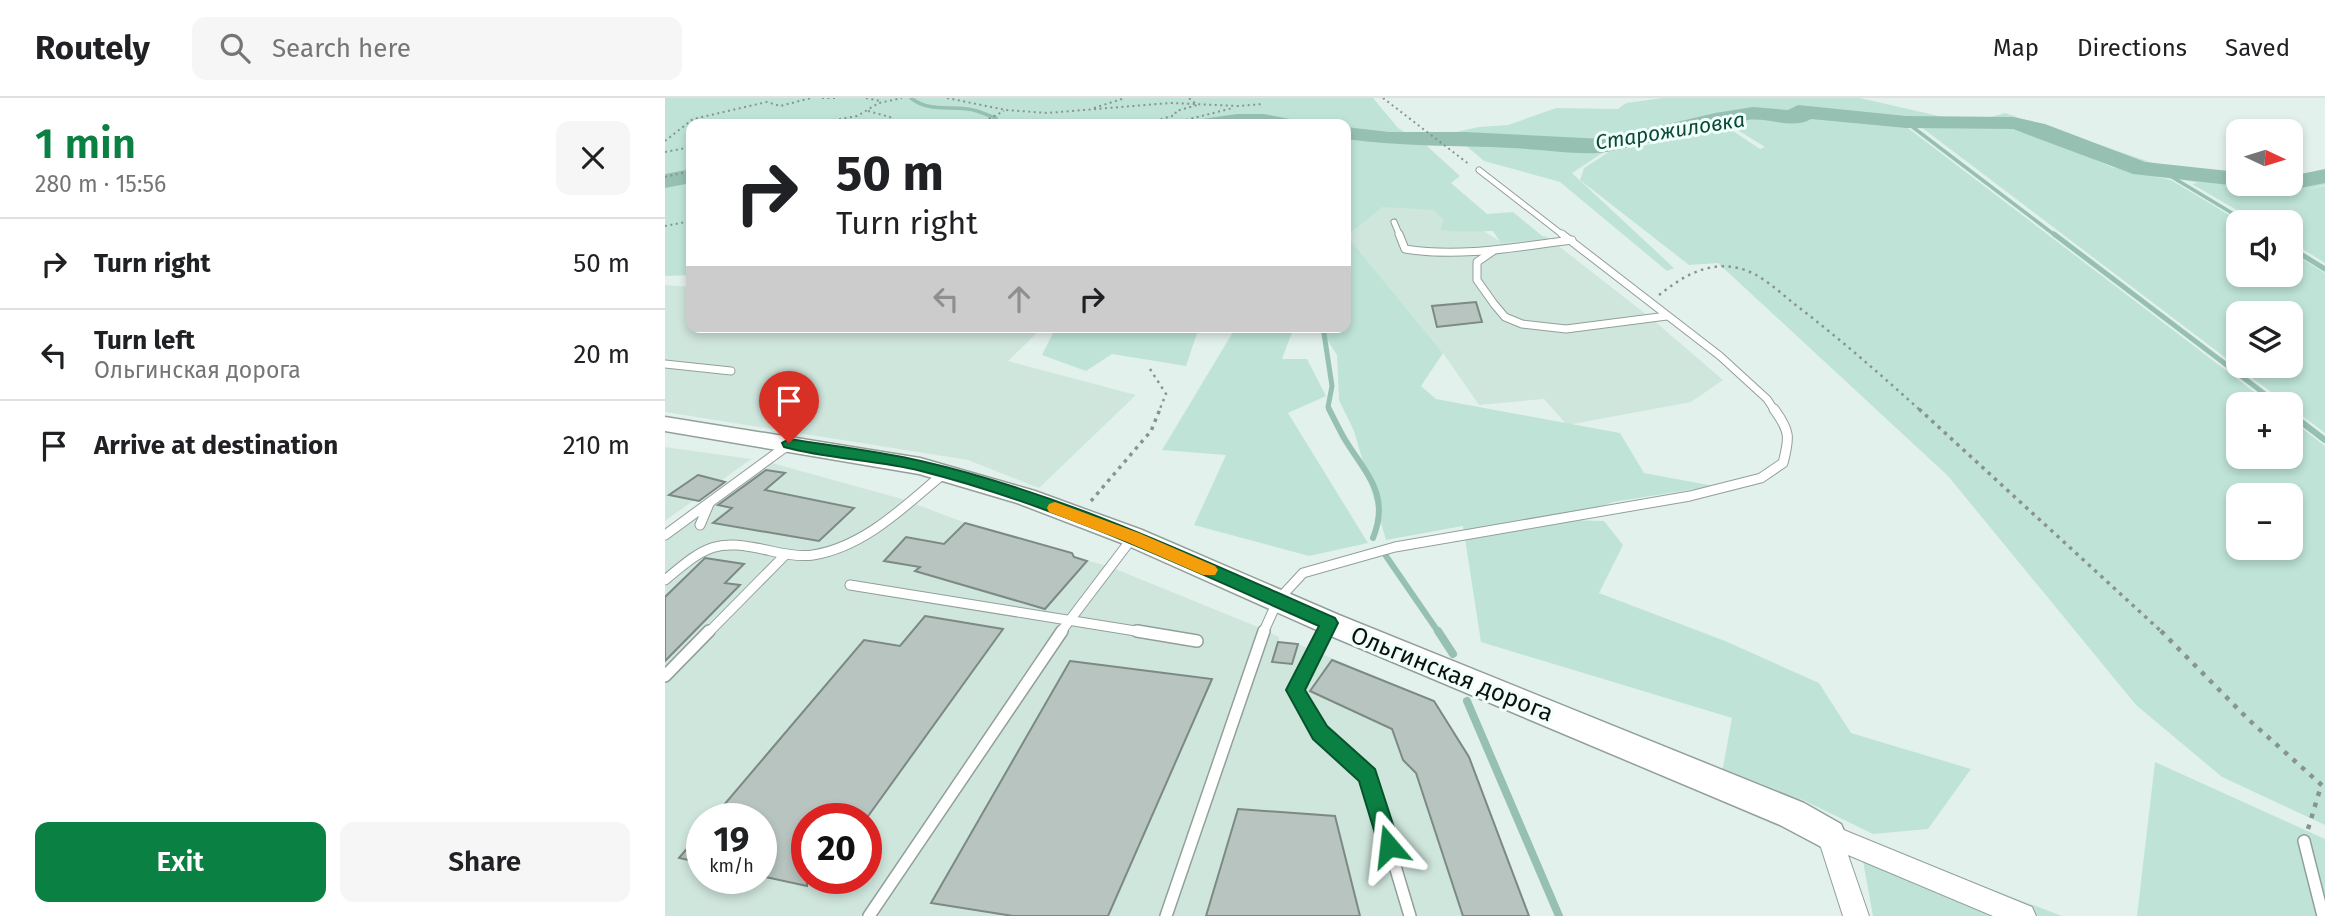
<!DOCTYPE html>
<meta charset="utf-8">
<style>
:root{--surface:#fff;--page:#f6f6f6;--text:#202124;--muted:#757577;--line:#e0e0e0;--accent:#0b8043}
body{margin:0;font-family:"Fira Sans",sans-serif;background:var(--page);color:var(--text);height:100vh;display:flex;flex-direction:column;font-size:26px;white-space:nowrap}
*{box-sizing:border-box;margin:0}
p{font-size:23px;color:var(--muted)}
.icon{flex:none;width:38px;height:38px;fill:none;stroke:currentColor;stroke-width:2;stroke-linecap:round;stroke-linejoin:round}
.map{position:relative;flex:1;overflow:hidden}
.drawer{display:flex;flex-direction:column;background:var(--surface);width:665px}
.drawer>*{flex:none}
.hud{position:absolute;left:21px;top:21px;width:665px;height:214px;border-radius:14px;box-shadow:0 4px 10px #0003;background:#fff;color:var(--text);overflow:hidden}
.needle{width:46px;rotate:94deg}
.controls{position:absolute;left:1561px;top:21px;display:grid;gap:14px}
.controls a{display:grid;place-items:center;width:77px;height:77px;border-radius:14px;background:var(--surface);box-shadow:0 4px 10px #0003;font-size:35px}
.speed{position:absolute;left:21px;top:705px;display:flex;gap:14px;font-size:35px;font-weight:700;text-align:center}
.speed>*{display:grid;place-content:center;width:91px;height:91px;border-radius:50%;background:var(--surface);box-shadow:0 4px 10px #0003;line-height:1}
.speed small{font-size:18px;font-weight:400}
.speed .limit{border:10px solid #d22;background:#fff;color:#111}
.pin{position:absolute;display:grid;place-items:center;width:60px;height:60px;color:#fff;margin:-72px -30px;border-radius:50% 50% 50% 0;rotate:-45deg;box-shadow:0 0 7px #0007}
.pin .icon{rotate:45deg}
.me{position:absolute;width:77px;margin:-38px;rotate:343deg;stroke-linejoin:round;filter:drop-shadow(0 0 5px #0008)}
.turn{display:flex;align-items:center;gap:24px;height:147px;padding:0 35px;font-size:32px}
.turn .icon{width:91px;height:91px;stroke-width:2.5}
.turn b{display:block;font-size:49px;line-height:60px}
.lanes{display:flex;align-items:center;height:66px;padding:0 35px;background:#0003;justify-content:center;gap:35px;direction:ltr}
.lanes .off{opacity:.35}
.round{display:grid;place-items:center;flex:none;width:74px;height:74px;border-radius:14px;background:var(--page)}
.headline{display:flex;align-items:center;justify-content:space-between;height:119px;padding:0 35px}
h1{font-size:42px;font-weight:600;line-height:52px;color:var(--accent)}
.cta{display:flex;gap:14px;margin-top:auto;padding:14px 35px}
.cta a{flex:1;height:80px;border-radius:14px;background:var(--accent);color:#fff;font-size:28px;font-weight:600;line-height:80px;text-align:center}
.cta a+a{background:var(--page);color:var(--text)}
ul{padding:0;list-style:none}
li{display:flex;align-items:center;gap:21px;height:91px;padding:0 35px;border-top:2px solid var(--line)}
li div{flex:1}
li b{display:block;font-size:26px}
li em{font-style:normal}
header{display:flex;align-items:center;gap:42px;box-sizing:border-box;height:98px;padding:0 35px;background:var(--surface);border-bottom:2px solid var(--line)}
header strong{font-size:33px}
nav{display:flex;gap:38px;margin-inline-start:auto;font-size:24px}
.search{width:490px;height:63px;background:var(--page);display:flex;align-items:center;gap:18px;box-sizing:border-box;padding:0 24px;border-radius:14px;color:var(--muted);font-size:26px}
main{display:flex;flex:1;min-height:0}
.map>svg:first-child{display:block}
</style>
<header>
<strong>Routely</strong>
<div class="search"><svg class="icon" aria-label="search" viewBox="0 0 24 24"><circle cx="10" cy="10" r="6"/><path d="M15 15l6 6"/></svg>Search here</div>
<nav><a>Map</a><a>Directions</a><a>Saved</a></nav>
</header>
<main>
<section class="drawer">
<div class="headline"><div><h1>1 min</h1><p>280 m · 15:56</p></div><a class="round"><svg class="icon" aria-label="close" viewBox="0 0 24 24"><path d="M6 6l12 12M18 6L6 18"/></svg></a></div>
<ul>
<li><svg class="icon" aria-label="right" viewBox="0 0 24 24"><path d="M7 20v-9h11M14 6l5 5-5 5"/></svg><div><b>Turn right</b></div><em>50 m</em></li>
<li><svg class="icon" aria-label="left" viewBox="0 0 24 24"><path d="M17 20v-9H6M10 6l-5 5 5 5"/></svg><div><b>Turn left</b><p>Ольгинская дорога</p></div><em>20 m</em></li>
<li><svg class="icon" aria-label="arrive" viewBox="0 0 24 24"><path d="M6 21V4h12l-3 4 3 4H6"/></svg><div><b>Arrive at destination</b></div><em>210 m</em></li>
</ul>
<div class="cta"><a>Exit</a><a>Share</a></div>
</section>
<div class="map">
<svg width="1660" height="818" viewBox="0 0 1660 818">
<rect width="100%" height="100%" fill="#e3f1ec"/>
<g fill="#cfe6dd" fill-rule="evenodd">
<path d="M771,103l65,41 45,-6 106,83 71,61 -32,22 -124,23 -23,-26 -65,6 -36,-52 -96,-117 36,-29z"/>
<path d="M0,187l26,2v40h352l-35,34 128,34 -97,93 -71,-28 -303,-48z"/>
<path d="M0,349l86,12 -86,62z"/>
<path d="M96,362l141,39 64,24 106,30 2,4 34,9 150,61 21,10v5l19,2 136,57 94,215h-863v-386zM37,721h59v59h-59zM142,721h59v59h-59z"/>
</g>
<g fill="#bfe4d7" fill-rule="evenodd">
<path d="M0,0h708l25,30 29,18 33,30 -9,7 36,31 26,-2 33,27 -45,4 -8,-12c-11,0 -46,2 -53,-2l4,-8 -10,-11 -51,-3 -36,29 96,117 -22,33 15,13 184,34 24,40 70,13 -101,16 -46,18 37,1 19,24 -24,48 126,48 94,42 32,50 120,36 -43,60 -55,5 -70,-34 -82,-22 11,-60 -251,-76 -18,-116 -77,14 -32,-109 -15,-31 -2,-45 -18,-28h27v-203h-655v151l-26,1z"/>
<path d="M998,0h197l83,19 35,4 27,-8 145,49 43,10 45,4v8h53v-5l34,-7v13l-20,5 20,-4v77l-34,-21v-20h-34l-65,-38 6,-1 -78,-16 -71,-30 -39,-7 30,6 72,31 59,13 70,42h-3v53h53v-23l34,21v160l-404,-306 87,3 -97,-3 -38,-5 35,6 362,276h-32v53h53v-37l34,26v379l-103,-48 -86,-72 -188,-229 -230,-213 -29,2 -109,-85 4,-12 25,-16 121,-23 30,20 5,-2 -34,-21 -124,24 -35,23 102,95 -7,3 -107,-89 -76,-21 -33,-28 28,-6 29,-2 48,-17 62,1 8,-6zM1573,215h53v53h-53zM1573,397h53v53h-53z"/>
<path d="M391,229h143l-13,39 -74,-12 -26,17 -44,-16z"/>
<path d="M571,229h58l-12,32h25l19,37 -38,17 80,130 -59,13 -115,-31 32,-70 -64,-5z"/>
<path d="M1490,664l170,77v77h-188z"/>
<path d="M1194,741l203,77h-189z"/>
</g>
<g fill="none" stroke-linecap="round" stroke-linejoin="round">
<g stroke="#96c1b2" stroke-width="3.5">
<path d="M246,0c18,14 36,8 57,11 9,1 19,6 28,9l-1,6"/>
<path d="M1241,24l150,114"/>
<path d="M1497,73l85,51"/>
</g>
<g stroke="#96c1b2" stroke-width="5">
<path d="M1389,136l224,170"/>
<path d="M1626,150l34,21"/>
<path d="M658,229l9,59 -4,21 2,4"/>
</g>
<g stroke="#96c1b2" stroke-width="6">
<path d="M664,311c5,10 10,20 15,29 21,35 47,56 29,100"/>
<path d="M1626,316l34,26"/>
<path d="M721,458l53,77"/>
</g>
<g stroke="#96c1b2" stroke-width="8">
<path d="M773,533l15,23"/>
<path d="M802,603l92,215"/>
</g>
<g fill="#96c1b2" fill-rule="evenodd">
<path d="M1133,7l108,11 107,1 32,7 100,38 93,10v12h8l-8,2 -105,-12 -120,-45 -107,-1 -95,-9c-18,11 -43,-2 -63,1 -48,7 -93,24 -141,32 -25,4 -69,-3 -96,-4 -55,-3 -110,-1 -165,-9v-12l43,5h76l140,7 110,-26 38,-6 35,3z"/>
<path d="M572,16h27l26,5 3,5h-94l3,-5z"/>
<path d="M26,71v14l-26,5v-14z"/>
<path d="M1660,71v14l-34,7 -8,-2 -3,-4h11v-8z"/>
</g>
</g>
<g fill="#b7c4bf" stroke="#7c8984" stroke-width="2">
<path d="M811,204l6,20 -45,5 -5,-21z"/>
<path d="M101,372l19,3 -20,17 89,18 -35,33 -106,-18 19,-15 -14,-3z"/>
<path d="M33,377l27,7 -26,19 -30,-6z"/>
<path d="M300,425l107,30 2,4 13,4 -42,48 -130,-38 5,-4 -36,-6 22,-24 38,7z"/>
<path d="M40,460l39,6 -19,19 15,2 -75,76v-64z"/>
<path d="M260,518l78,13 -137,190h-59v67l-46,-10v-57h-49l152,-179 36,6z"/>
<path d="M613,544l20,2 -6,20 -20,-2z"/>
<path d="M667,562l102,41 35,56 60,159h-66l-47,-143 -13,-13 -11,-31 -82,-38z"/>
<path d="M405,563l142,18 -104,237h-95l-82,-13z"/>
<path d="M573,711l97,7 25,100h-154z"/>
<path d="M37,733v32l-23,-5z"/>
</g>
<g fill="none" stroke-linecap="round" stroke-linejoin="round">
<g stroke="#929f9a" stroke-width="7">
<g id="lane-far3">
<path d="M814,72l85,66"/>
<path d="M729,124l6,14"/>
</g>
</g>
<g stroke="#929f9a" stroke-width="9">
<g id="lane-far2">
<path d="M734,136l6,15c56,9 111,-2 167,-9"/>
<path d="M897,136l158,122 47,43 8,12"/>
<path d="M828,153l-16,11v18l17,24 11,13 17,7 44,5 101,-13"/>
<path d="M0,266l66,7"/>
</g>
</g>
<g stroke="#929f9a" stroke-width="11">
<g id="lane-far1">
<path d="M35,427l9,-21"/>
<path d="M0,437l123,-90"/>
<path d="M0,482c42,-35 50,-42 106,-29 13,3 28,6 42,4 51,-8 92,-49 130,-81"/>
<path d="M185,487l298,48"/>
<path d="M43,535l77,-78"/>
<path d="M395,535l73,-96"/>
<path d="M598,535l15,-33 25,-27 92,-26 295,-51 71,-18 22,-15c7,-26 7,-32 -9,-54"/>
<path d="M659,535l5,-9"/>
</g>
</g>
<g stroke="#929f9a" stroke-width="14">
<g id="lane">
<path d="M472,533l60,10"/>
<path d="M660,533l-29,59 24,42 48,44 42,140"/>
<path d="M0,578l44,-45"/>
<path d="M1639,743l19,75"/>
<path d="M204,818l193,-285"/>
<path d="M501,818l98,-285"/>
</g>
</g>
<g stroke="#929f9a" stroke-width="2">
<path id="street" d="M1164,726l203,83 4,9h-43l-145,-61 21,61h-26l-26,-81 4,-8z"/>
</g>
<g stroke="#929f9a" stroke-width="3">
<path id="secondary" d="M0,319l255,41 115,33 107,39 197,85 465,188 37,21 5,11 -5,11 -12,5 -49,-26 -461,-194 -195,-87 -107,-41 -98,-29 -254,-43z"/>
</g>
<g stroke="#899490" stroke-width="2" stroke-dasharray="2 3.5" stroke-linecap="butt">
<path d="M157,0h16"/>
<path d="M201,0l14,3"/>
<path d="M282,0l59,12 41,3 123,-10 69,3 24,-2"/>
<path d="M718,0l87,67"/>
<path d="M429,10l31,-10"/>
<path d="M203,13l22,6 7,7"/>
<path d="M147,26l45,-8 22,-13 23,-5"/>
<path d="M314,26l25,-13"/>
<path d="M452,26l35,-2 23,-7 1,-4 21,-6 -8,-7"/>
<path d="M505,26l63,-16"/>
<path d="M0,43l28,-22 74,-17 13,4 31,-8"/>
<path d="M0,54l26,-5"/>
<path d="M0,79l26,-6"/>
<path d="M0,128l26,-5"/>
</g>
<g stroke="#899490" stroke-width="2.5" stroke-dasharray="2.5 4.5" stroke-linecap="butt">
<path d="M994,197c23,-18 48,-34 79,-27 23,5 41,24 59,38 43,33 83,68 124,105"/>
<path d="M485,271l16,25 -7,17"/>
</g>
<g stroke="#899490" stroke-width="3.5" stroke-dasharray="3.5 5" stroke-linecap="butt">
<path d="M1254,311l244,224"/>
<path d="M426,403l60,-70 9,-22"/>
</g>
<g stroke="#899490" stroke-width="4.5" stroke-dasharray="4.5 7" stroke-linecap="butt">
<path d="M1496,533l88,89 76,68"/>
<path d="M1643,731l13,-43"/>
</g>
<use href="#lane-far3" stroke="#fff" stroke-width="5"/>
<use href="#lane-far2" stroke="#fff" stroke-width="7"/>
<use href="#lane-far1" stroke="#fff" stroke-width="9"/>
<use href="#lane" stroke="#fff" stroke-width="11"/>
<use href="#street" fill="#fff" fill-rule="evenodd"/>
<use href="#secondary" fill="#fff" fill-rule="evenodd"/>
</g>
<path fill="#0b8043" stroke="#07532c" stroke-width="2" d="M124,341c44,7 89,12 132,22 144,33 279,98 414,157l3,5 -33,67 22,36 48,43 25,77 -3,7 -8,4 -8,-4 -22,-72 -46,-42 -27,-49 33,-64c-130,-57 -260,-120 -398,-155 -45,-11 -93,-12 -137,-24l-2,-4z"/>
<path fill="#f59e0b" d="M390,404l84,31 76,33 3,4 -3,5h-12l-76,-33 -78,-30 -2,-4 2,-4z"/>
<g text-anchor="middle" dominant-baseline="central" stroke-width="6" stroke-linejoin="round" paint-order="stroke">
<g font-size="21" font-style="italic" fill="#0c4839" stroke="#f0fff9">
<text transform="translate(1005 33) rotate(-9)">Старожиловка</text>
</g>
<g font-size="24" fill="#0c110f" stroke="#f0fff9">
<text transform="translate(787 576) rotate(22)">Ольгинская дорога</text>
</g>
</g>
</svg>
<div class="controls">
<a><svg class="needle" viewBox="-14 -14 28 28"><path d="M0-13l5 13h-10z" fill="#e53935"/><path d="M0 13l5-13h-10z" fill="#757577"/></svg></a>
<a><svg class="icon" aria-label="sound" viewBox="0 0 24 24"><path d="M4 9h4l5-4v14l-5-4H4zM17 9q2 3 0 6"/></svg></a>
<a><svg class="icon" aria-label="layers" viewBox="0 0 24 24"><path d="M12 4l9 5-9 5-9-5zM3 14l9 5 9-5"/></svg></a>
<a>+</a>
<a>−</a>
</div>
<div class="speed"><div>19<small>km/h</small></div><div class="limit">20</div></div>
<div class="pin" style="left:124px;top:345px;background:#d93025"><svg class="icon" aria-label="arrive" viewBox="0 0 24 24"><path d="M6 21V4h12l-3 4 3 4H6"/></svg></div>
<svg class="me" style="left:724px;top:748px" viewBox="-20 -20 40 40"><path d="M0-17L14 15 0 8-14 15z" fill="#0b8043" stroke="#fff" stroke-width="4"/></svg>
<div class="hud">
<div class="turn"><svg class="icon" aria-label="right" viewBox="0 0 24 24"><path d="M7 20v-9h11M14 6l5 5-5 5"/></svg><div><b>50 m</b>Turn right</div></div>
<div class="lanes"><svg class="icon off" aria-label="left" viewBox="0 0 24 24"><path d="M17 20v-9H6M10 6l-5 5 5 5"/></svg><svg class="icon off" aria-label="ahead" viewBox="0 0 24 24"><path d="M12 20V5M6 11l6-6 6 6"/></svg><svg class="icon" aria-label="right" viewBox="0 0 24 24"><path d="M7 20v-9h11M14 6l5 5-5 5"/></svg></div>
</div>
</div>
</main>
